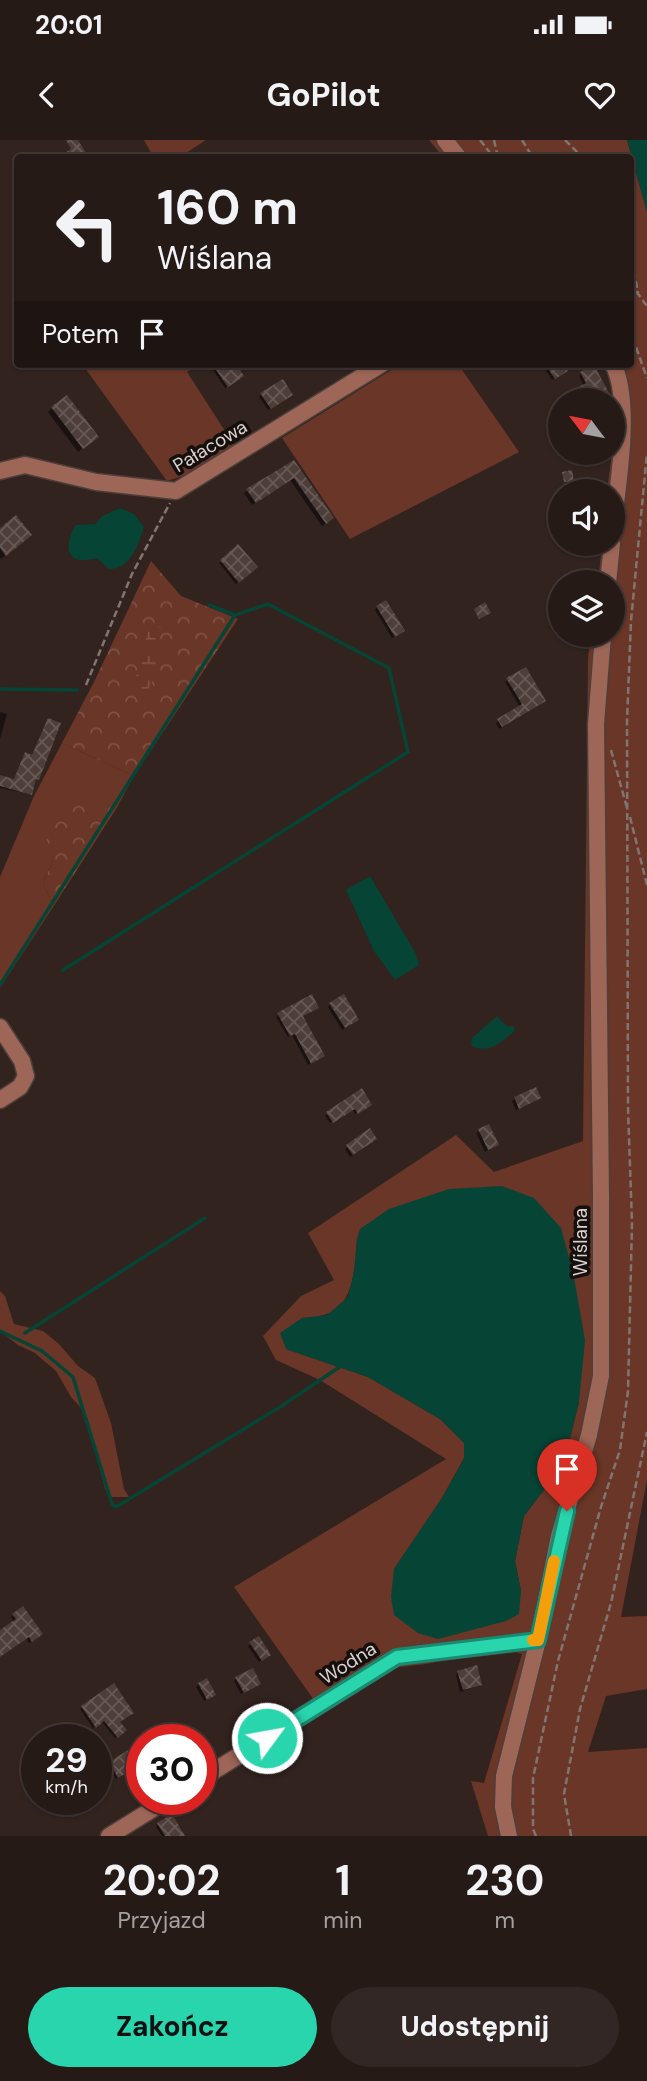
<!DOCTYPE html>
<html lang="pl">
<meta charset="utf-8">
<style>
:root{--surface:#261a17;--page:#322724;--text:#f1f3f6;--muted:#a4a1a1;--line:#423836;--accent:#28d5ad}
body{margin:0;font-family:"DM Sans",sans-serif;background:var(--page);color:var(--text);height:100vh;display:flex;flex-direction:column;font-size:26px;white-space:nowrap}
*{box-sizing:border-box;margin:0}
p{font-size:23px;color:var(--muted)}
.icon{flex:none;width:38px;height:38px;fill:none;stroke:currentColor;stroke-width:2;stroke-linecap:round;stroke-linejoin:round}
.map{position:relative;height:1696px;overflow:hidden}
.drawer{display:flex;flex-direction:column;background:var(--surface);flex:1}
.drawer>*{flex:none}
.guide{position:absolute;left:14px;top:14px;width:620px;height:214px;border-radius:7px;box-shadow:0 2px 5px #0004,0 0 0 2px var(--line);background:#261a17;color:var(--text);overflow:hidden}
.needle{width:46px;rotate:302deg}
.fabs{position:absolute;left:548px;top:248px;display:grid;gap:14px}
.fabs a{display:grid;place-items:center;width:77px;height:77px;border-radius:50%;background:var(--surface);box-shadow:0 2px 5px #0004,0 0 0 2px var(--line);font-size:35px}
.speed{position:absolute;left:21px;top:1584px;display:flex;gap:14px;font-size:35px;font-weight:700;text-align:center}
.speed>*{display:grid;place-content:center;width:91px;height:91px;border-radius:50%;background:var(--surface);box-shadow:0 2px 5px #0004,0 0 0 2px var(--line);line-height:1}
.speed small{font-size:18px;font-weight:400}
.speed .limit{border:10px solid #d22;background:#fff;color:#111}
.pin{position:absolute;display:grid;place-items:center;width:60px;height:60px;color:#fff;margin:-72px -30px;border-radius:50% 50% 50% 0;rotate:-45deg;box-shadow:0 0 7px #0007}
.pin .icon{rotate:45deg}
.me{position:absolute;width:77px;margin:-38px;rotate:58deg;stroke-linejoin:round;filter:drop-shadow(0 0 5px #0008)}
.turn{display:flex;align-items:center;gap:24px;height:147px;padding:0 28px;font-size:32px}
.turn .icon{width:91px;height:91px;stroke-width:2.5}
.turn b{display:block;font-size:49px;line-height:60px}
.then{display:flex;align-items:center;height:66px;padding:0 28px;background:#0003;gap:14px;font-size:26px}
.eta{display:flex;justify-content:space-evenly;align-items:center;height:119px;text-align:center}
.eta b{font-size:42px;font-weight:700;line-height:49px}
.primary-button{display:flex;gap:14px;margin-top:auto;padding:14px 28px}
.primary-button a{flex:1;height:80px;border-radius:42px;background:var(--accent);color:#111;font-size:28px;font-weight:700;line-height:80px;text-align:center}
.primary-button a+a{background:var(--page);color:var(--text)}
.status{display:flex;justify-content:space-between;align-items:center;height:49px;padding:0 35px;background:var(--surface);direction:ltr}
.status svg{height:19px;fill:currentColor}
header{display:flex;justify-content:space-between;align-items:center;height:91px;padding:0 28px;background:var(--surface);font-size:32px;font-weight:700}
.map>svg:first-child{display:block}
</style>
<div class="status"><b>20:01</b><svg viewBox="0 0 49 12"><path d="M0 12V9h3v3zM5 12V6h3v6zM10 12V3h3v9zM15 12V0h3v12zM26 1h20v11H26zM47 4h2v5h-2z"/></svg></div>
<header><svg class="icon" aria-label="back" viewBox="0 0 24 24"><path d="M15 5l-7 7 7 7"/></svg>GoPilot<svg class="icon" aria-label="heart" viewBox="0 0 24 24"><path d="M12 20l-8-8c-3-5 5-10 8-4 3-6 11-1 8 4z"/></svg></header>
<div class="map">
<svg width="647" height="1696" viewBox="0 0 647 1696">
<defs>
<pattern id="forest-crowns" width="20" height="18" patternUnits="userSpaceOnUse" patternTransform="scale(1.75)"><rect width="20" height="18" fill="#6a3627"/><path d="M2 6a3 3 0 1 1 6 0M12 15a3 3 0 1 1 6 0" fill="none" stroke="#7f5245"/></pattern>
<pattern id="wetland-marsh" width="20" height="14" patternUnits="userSpaceOnUse" patternTransform="scale(1.75)"><rect width="20" height="14" fill="#6a3627"/><path d="M1 5h8M5 5V1M11 12h8M15 12V8" fill="none" stroke="#7f5245"/></pattern>
<pattern id="building-cross-hatch" width="8" height="8" patternUnits="userSpaceOnUse" patternTransform="scale(1.75)"><rect width="8" height="8" fill="#4e3e3a"/><path d="M0 0l8 8M0 8l8-8" fill="none" stroke="#675955"/></pattern>
</defs>
<rect width="100%" height="100%" fill="#32231f"/>
<g fill="#6a3627" fill-rule="evenodd">
<path d="M144,0h62l-26,17 -26,1z"/>
<path d="M429,0h198l20,72v1268l-26,137 26,-1v73l-41,7 -18,56 59,-4v88h-159l-17,-55 13,2 38,-129 -17,-5 -79,15 -34,4 -71,42 -87,-123 212,-128 -126,-79 -44,-20 -13,-24 38,-40 33,-16 -26,-47 148,-98 38,37 89,-31 5,-482 3,-24h21v-52h-14l4,-39h10v-52h-5c4,-37 18,-95 -4,-128h27v-206l-187,-1zM357,1099l222,163 -13,52 -10,20 -32,42 -9,45 6,30 -15,30 -33,7 -79,-59 48,-71 22,-40v-15l-24,-24 -72,-42 -82,-28 16,-31c7,-1 15,-1 22,-3 31,-8 31,-50 33,-76z"/>
<path d="M82,224h117l-12,8 49,76 -40,24 -29,9z"/>
<path d="M401,224h57l61,88 -169,87 -68,-101z"/>
<path d="M62,603l72,33 -18,33 -24,-9 -39,60 -10,23 8,18 4,3 -55,84v-111l34,-81z"/>
<path d="M0,1151l5,5 9,28 29,7 16,13 19,22 17,12 16,45 13,66 5,8h-18l-6,-8 -17,-69 -4,-9 -13,-14 -15,-26 -21,-18 -17,-8 -18,-14z"/>
</g>
<g fill="url(#forest-crowns)">
<path d="M151,421l30,35 57,23 -104,157 -72,-33 33,-63z"/>
<path d="M92,659l24,10 -61,95 -4,-3 -8,-18 10,-23 -8,-17c12,-26 19,-35 47,-44z"/>
</g>
<path fill="url(#wetland-marsh)" d="M150,483l11,4 -6,49 -11,21 -12,-4z"/>
<g fill="#064436">
<path d="M627,0h20v72z"/>
<path d="M120,368l14,6 10,13c-6,18 -13,42 -35,42l-11,-10c-6,-1 -12,2 -18,1 -18,-3 -11,-25 -4,-35l20,-1 6,-8z"/>
<path d="M370,736l46,78 3,11 -24,15 -21,-29 -28,-61z"/>
<path d="M497,876l9,10h7l2,5c-13,10 -27,25 -44,14l1,-7z"/>
<path d="M502,1046l32,12 27,30 12,44 12,68 -6,62 -13,52 -10,20 -32,42 -9,45 6,30 -2,23 -13,7 -68,18 -20,-6 -24,-18 -3,-18 3,-28 48,-71 22,-39v-16l-24,-24 -72,-42 -82,-28 -6,-16 22,-15 25,-3 21,-18 6,-25 3,-33 3,-10 29,-20 60,-20z"/>
</g>
<g fill="#0007">
<path d="M214,224h19l6,14 -14,10 -14,-21z"/>
<path d="M491,224h12l-8,5z"/>
<path d="M552,224h4l4,11 -8,5 -7,-11z"/>
<path d="M581,233l16,28h-30l-2,-4 3,-2 16,-9 -5,-10z"/>
<path d="M261,254l27,4 -20,12 -9,-13z"/>
<path d="M52,268l40,33 -14,11 -30,-40z"/>
<path d="M294,322l35,59 -7,5 -32,-46 -38,25 -8,-12z"/>
<path d="M0,390l25,9 -24,20 -1,-2z"/>
<path d="M238,407l17,20 -19,17 -17,-21z"/>
<path d="M377,467l23,27 -8,4 -17,-28z"/>
<path d="M508,540l34,23 -43,26 -3,-6 2,-2 22,-14 -15,-25z"/>
<path d="M0,572l7,2 -7,25z"/>
<path d="M25,614l12,25 -3,1 -4,14 -30,-6v-11l14,4z"/>
<path d="M330,864l25,18 -13,8 -14,-23z"/>
<path d="M278,875l23,1 20,42 -13,7 -16,-30 -4,2 -12,-20z"/>
<path d="M539,958l-23,12 -4,-9 3,-2z"/>
<path d="M368,966l-13,8 -3,-5 -22,14 -5,-7 2,-2z"/>
<path d="M488,986l9,19 -12,7 -9,-19z"/>
<path d="M370,991l3,10 -23,16 -5,-8z"/>
<path d="M13,1475l25,22 -9,6 -3,-5 -26,18v-24l14,-10 -3,-5z"/>
<path d="M251,1504l15,13 -7,5 -11,-16z"/>
<path d="M458,1532l22,13 -20,7 -4,-17z"/>
<path d="M236,1539l20,7 -15,8 -7,-13z"/>
<path d="M199,1544l12,13 -7,4 -8,-14z"/>
<path d="M113,1545l5,37 6,8 -9,8 -13,-16 -9,6 -13,-19z"/>
<path d="M110,1623l28,2 -22,14 -8,-13z"/>
<path d="M158,1685l25,11h-21l-6,-9z"/>
</g>
<g fill="none" stroke-linecap="round" stroke-linejoin="round">
<g stroke="#064436" stroke-width="3.5">
<path d="M0,549l77,1"/>
<path d="M63,830l345,-218 -19,-84 -121,-64 -33,11 -26,-10"/>
<path d="M0,845l235,-370"/>
<path d="M0,1191l42,20 31,26 39,127 4,3 164,-100 61,-41"/>
<path d="M25,1193l180,-115"/>
</g>
</g>
<g fill="url(#building-cross-hatch)">
<path d="M66,0h12l8,13 -7,5h-22l14,-9z"/>
<path d="M212,224h24l8,12 -16,11z"/>
<path d="M545,224h18l5,7 -13,8z"/>
<path d="M594,225l16,30 -12,6h-27l-4,-8 19,-10 -6,-11z"/>
<path d="M283,239l10,16 -22,14 -11,-16z"/>
<path d="M67,255l32,42 -16,12 -32,-42z"/>
<path d="M294,320l40,58 -8,6 -32,-46 -38,25 -10,-14z"/>
<path d="M572,330l2,11 -10,1 -2,-10z"/>
<path d="M16,375l16,20 -26,21 -6,-8v-20z"/>
<path d="M238,404l20,23 -19,16 -19,-23z"/>
<path d="M386,460l19,31 -10,6 -19,-31z"/>
<path d="M485,462l6,11 -12,6 -5,-10z"/>
<path d="M526,527l20,34 -44,26 -5,-8 25,-15 -16,-26z"/>
<path d="M48,578l13,5 -22,57 -3,-1 -4,16 -32,-9v-11l14,4 11,-27 7,3z"/>
<path d="M312,854l7,14 -16,8 22,40 -14,8 -16,-30 -5,2 -13,-23z"/>
<path d="M344,854l15,26 -14,8 -16,-25z"/>
<path d="M536,947l5,11 -22,11 -5,-12z"/>
<path d="M362,948l10,17 -14,9 -3,-5 -22,14 -7,-11z"/>
<path d="M489,984l10,21 -11,5 -10,-21z"/>
<path d="M370,988l7,11 -24,16 -7,-10z"/>
<path d="M23,1466l20,28 -11,8 -3,-5 -29,20v-27l16,-11 -4,-5z"/>
<path d="M259,1496l12,19 -9,6 -13,-19z"/>
<path d="M477,1525l5,20 -19,5 -6,-19z"/>
<path d="M253,1528l8,16 -17,9 -9,-16z"/>
<path d="M207,1538l9,17 -9,5 -9,-17z"/>
<path d="M114,1543l20,30 -14,9 7,8 -9,8 -14,-17 -8,7 -15,-22z"/>
<path d="M133,1607l9,17 -24,14 -9,-16z"/>
<path d="M172,1674l13,22h-20l-8,-13z"/>
</g>
<g fill="none" stroke-linecap="round" stroke-linejoin="round">
<g stroke="#4d3f3b" stroke-width="19">
<g id="minor">
<path d="M445,0l14,18"/>
<path d="M0,331l25,-6 71,17 80,9 206,-127"/>
<path d="M612,395c5,-44 21,-132 1,-171"/>
<path d="M608,443l4,-39"/>
<path d="M0,887l22,34 4,15 -6,11 -20,13"/>
<path d="M201,1639l196,-122 141,-17"/>
<path d="M109,1696l60,-37"/>
<path d="M509,1696l-6,-29 1,-31 34,-136 21,-104 30,-101 12,-59v-179l-5,-473 7,-89"/>
</g>
</g>
<g stroke="#817571" stroke-width="2.5" stroke-dasharray="7 3.5" stroke-linecap="butt">
<path d="M480,0l14,18"/>
<path d="M494,0l4,18"/>
<path d="M522,0l11,18"/>
<path d="M565,0l18,18"/>
<path d="M630,110l8,43"/>
<path d="M630,143l17,23"/>
<path d="M630,199l6,8 11,31"/>
<path d="M86,545l46,-111 38,-71"/>
<path d="M611,610l16,58"/>
<path d="M630,677l17,68"/>
<path d="M536,1696l-3,-7v-51l25,-117 43,-154 19,-57 8,-59 4,-167 -4,-116 -1,-387 4,-100 16,-168"/>
<path d="M571,1696l-7,-42 16,-85 31,-106 36,-171"/>
</g>
<use href="#minor" stroke="#9d6657" stroke-width="16"/>
</g>
<g fill="none" stroke-linecap="round" stroke-linejoin="round">
<g stroke="#1a8a70" stroke-width="18">
<path id="route" d="M267,1598l130,-81 141,-17 29,-129"/>
</g>
<use href="#route" stroke="#28d5ad" stroke-width="12"/>
<path stroke="#f59e0b" stroke-width="12" d="M533,1500h5l16,-79"/>
</g>
<g text-anchor="middle" dominant-baseline="central" stroke-width="7" stroke-linejoin="round" paint-order="stroke">
<g font-size="19" fill="#dbd1ce" stroke="#150f0d">
<text transform="translate(210 306) rotate(-31)">Pałacowa</text>
<text transform="translate(580 1102) rotate(-90)">Wiślana</text>
<text transform="translate(348 1523) rotate(-32)">Wodna</text>
</g>
</g>
</svg>
<div class="fabs">
<a><svg class="needle" viewBox="-14 -14 28 28"><path d="M0-13l5 13h-10z" fill="#e53935"/><path d="M0 13l5-13h-10z" fill="#a4a1a1"/></svg></a>
<a><svg class="icon" aria-label="sound" viewBox="0 0 24 24"><path d="M4 9h4l5-4v14l-5-4H4zM17 9q2 3 0 6"/></svg></a>
<a><svg class="icon" aria-label="layers" viewBox="0 0 24 24"><path d="M12 4l9 5-9 5-9-5zM3 14l9 5 9-5"/></svg></a>
</div>
<div class="speed"><div>29<small>km/h</small></div><div class="limit">30</div></div>
<div class="pin" style="left:567px;top:1371px;background:#d93025"><svg class="icon" aria-label="arrive" viewBox="0 0 24 24"><path d="M6 21V4h12l-3 4 3 4H6"/></svg></div>
<svg class="me" style="left:267px;top:1598px" viewBox="-20 -20 40 40"><circle r="17" fill="#28d5ad" stroke="#fff" stroke-width="3"/><path d="M0-11L8 9 0 5-8 9z" fill="#fff"/></svg>
<div class="guide">
<div class="turn"><svg class="icon" aria-label="left" viewBox="0 0 24 24"><path d="M17 20v-9H6M10 6l-5 5 5 5"/></svg><div><b>160 m</b>Wiślana</div></div>
<div class="then">Potem<svg class="icon" aria-label="arrive" viewBox="0 0 24 24"><path d="M6 21V4h12l-3 4 3 4H6"/></svg></div>
</div>
</div>
<section class="drawer">
<div class="eta">
<div><b>20:02</b><p>Przyjazd</p></div>
<div><b>1</b><p>min</p></div>
<div><b>230</b><p>m</p></div>
</div>
<div class="primary-button"><a>Zakończ</a><a>Udostępnij</a></div>
</section>
